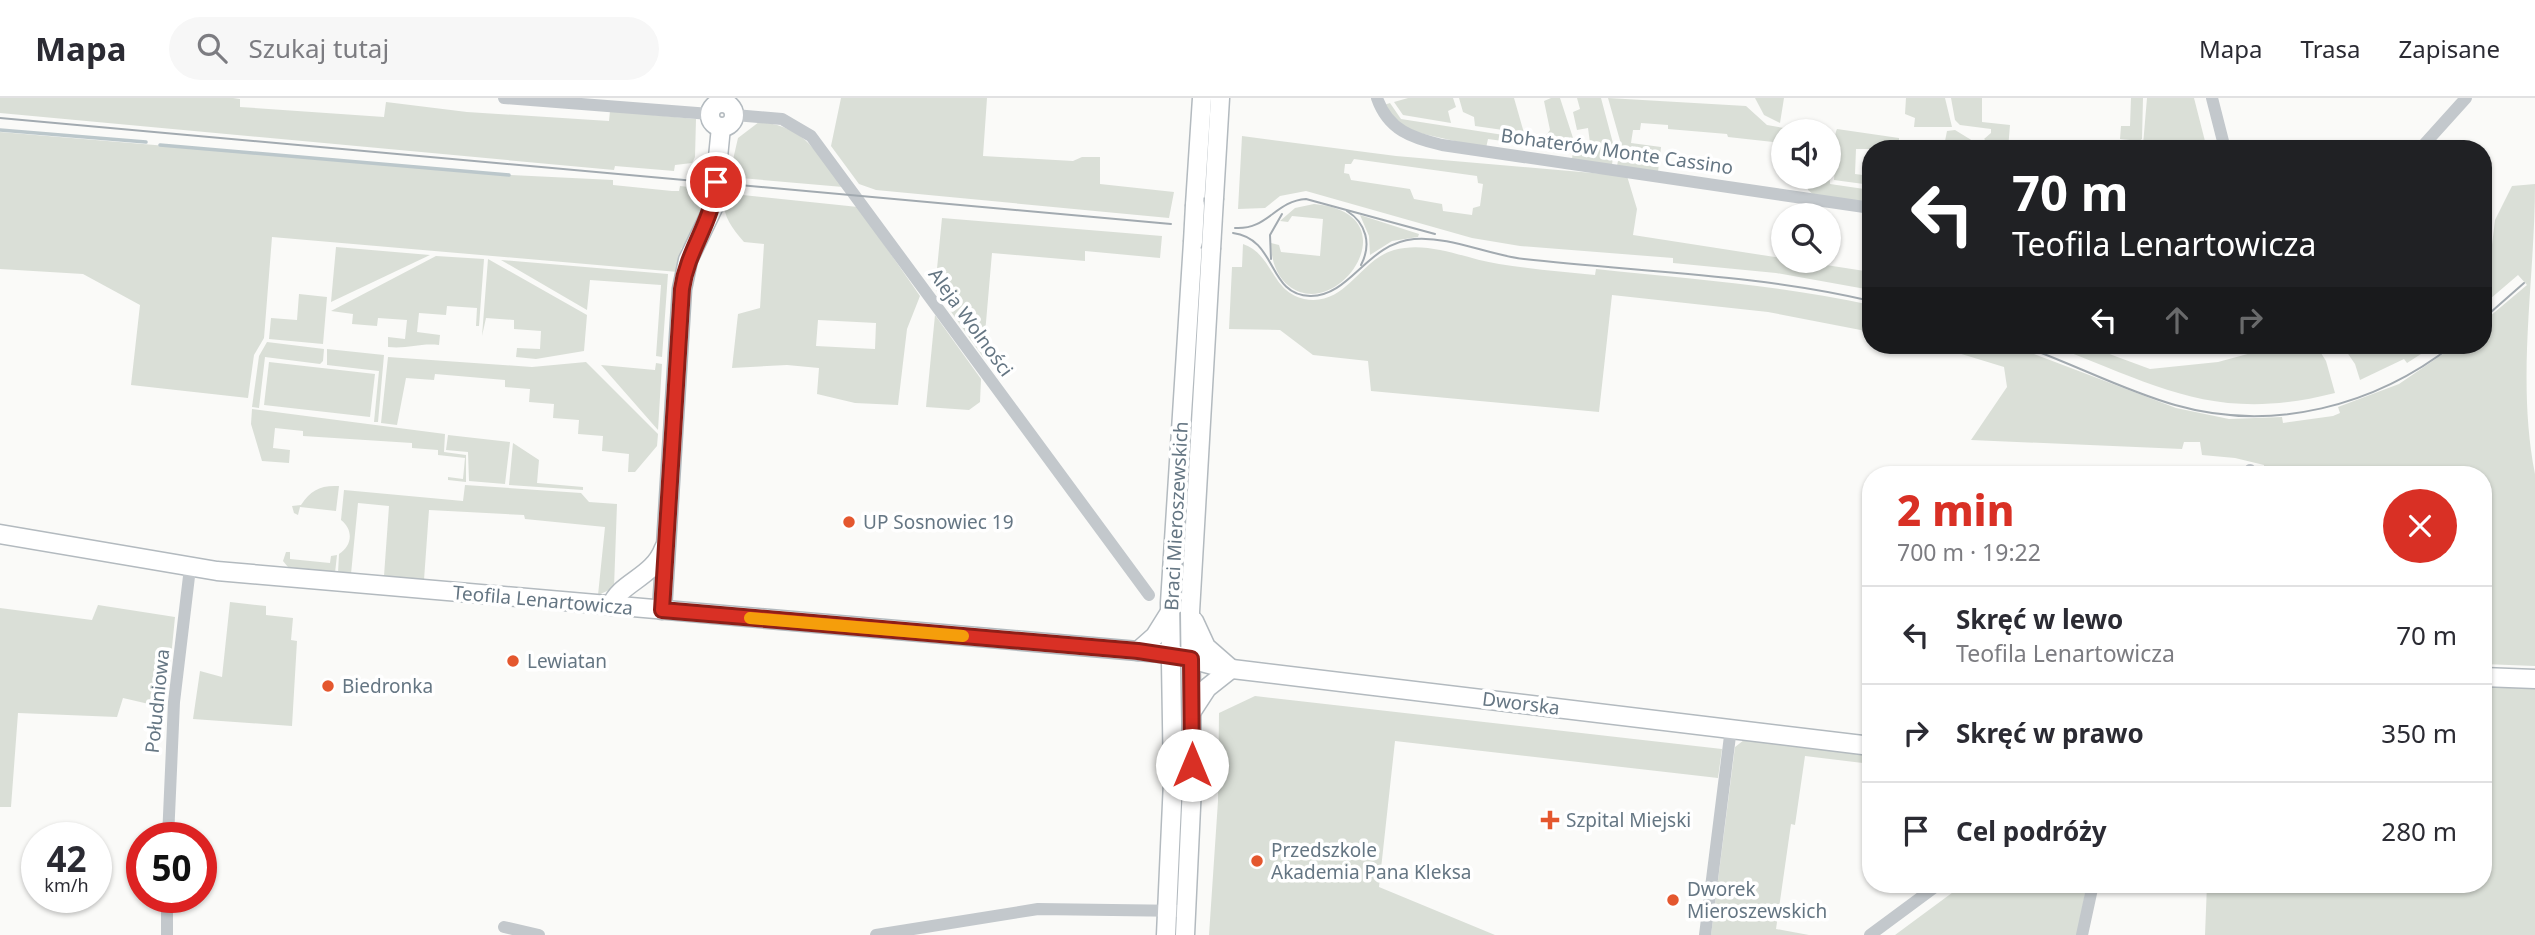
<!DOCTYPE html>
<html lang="pl">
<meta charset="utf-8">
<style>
:root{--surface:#fff;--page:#f7f7f7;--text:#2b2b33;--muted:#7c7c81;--line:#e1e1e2;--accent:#d93025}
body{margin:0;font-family:"Noto Sans",sans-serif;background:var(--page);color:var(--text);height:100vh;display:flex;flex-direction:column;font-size:26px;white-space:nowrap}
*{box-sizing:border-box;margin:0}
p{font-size:23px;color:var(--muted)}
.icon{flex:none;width:38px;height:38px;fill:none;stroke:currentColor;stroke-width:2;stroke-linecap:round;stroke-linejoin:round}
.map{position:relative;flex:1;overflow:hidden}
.side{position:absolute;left:1862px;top:368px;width:630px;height:427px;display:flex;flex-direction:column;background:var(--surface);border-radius:28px;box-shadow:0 2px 5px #0004}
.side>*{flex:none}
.guide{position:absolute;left:1862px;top:42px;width:630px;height:214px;border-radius:28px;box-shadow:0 2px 5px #0004;background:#202124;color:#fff;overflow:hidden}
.tools{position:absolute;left:1771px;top:21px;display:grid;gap:14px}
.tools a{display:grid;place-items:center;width:70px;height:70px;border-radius:50%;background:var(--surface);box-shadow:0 2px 5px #0004;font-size:35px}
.speed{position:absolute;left:21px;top:724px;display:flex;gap:14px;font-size:35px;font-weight:700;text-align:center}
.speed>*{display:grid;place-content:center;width:91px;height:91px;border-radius:50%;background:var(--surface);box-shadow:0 2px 5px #0004;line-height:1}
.speed small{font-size:18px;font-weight:400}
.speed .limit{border:10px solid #d22;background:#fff;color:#111}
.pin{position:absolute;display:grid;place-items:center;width:60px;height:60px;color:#fff;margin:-30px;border:4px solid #fff;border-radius:50%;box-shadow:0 2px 7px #0007}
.me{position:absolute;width:77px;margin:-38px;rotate:0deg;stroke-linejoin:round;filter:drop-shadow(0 0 5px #0008)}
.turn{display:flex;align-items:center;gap:24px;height:147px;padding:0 35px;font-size:32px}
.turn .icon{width:91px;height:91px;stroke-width:2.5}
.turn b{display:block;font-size:49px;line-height:60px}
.lanes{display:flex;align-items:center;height:66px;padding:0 35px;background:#0003;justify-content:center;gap:35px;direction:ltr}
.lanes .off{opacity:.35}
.round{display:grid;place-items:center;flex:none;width:74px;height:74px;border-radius:37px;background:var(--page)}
.overview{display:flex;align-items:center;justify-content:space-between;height:119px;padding:0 35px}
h1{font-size:42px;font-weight:800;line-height:52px;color:var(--accent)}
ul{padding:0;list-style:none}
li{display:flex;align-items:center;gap:21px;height:98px;padding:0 35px;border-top:2px solid var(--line)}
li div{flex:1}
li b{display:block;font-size:26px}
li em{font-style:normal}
header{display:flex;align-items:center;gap:42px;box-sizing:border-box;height:98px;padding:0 35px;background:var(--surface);border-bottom:2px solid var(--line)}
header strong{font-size:33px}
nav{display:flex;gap:38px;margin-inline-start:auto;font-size:24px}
.search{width:490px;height:63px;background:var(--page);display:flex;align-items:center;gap:18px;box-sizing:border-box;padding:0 24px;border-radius:38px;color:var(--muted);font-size:26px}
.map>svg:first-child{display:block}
</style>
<header>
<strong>Mapa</strong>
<div class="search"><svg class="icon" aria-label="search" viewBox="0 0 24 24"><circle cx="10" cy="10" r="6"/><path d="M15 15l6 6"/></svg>Szukaj tutaj</div>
<nav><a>Mapa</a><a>Trasa</a><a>Zapisane</a></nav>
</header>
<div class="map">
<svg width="2535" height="837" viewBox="0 0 2535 837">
<rect width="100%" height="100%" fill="#fafaf8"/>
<g fill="#dadfd7" fill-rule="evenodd">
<path d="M0,0h233l7,1v8l144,10 2,-15 81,10 142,9 1,-10 86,8 -1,38 -3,6 -17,2 -1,6 -59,-5 -1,4 -614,-57z"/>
<path d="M841,0h146l-4,58 90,5 9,-4h18v27l74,8 -5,26 -293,-28 -17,-6 -28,-38z"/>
<path d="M1408,0h45l3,9 -8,4 3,12 -48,-8 -9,-13z"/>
<path d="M1459,0h55l10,35 -49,-7 -1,-9 -11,-5z"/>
<path d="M1551,0h9l14,43 16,2 -2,-15 -11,2 -4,-18 7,-3 -3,-11h24l13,49 -2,18 -40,-6 1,-8 -85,-12 -2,9 -76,-17 -14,-7 -12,-19 6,-2 11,16 141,22 8,-11 -6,-29z"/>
<path d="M1608,0l138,8 21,19 33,6h-17v12l-55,-6 -1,-3 -59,-5v-4l-27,-2 -1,7h-7l-2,13 30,4 -3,25 -41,-6 4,-22z"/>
<path d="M1755,0h29l-4,25 -16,-8z"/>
<path d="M1906,0h39l7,29h-38l1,-9 -10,-4z"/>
<path d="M1951,0h31v24l28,3 -2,24h-11l-13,-10 7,-6v-4l-31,-4 -5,-5z"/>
<path d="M2131,0h12l-1,41 -3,2 -19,-2 1,-13h9z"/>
<path d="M2147,0h47l13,51h-77v-4h13z"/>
<path d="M759,24c47,4 57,31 84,65l-114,-10 9,-39z"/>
<path d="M1837,31l62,9v4l45,4 3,-15 8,-1 31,19h-74l-1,-3 -26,-1 -1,4h-28l-1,25 16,2v9l-37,-5c2,-14 -2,-41 3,-51z"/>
<path d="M0,34l511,43 102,5v5l59,6h7l1,-5 27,3 -3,28 -23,32 -3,23 -406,-35 -8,101 -10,17 -6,43 -117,-13 9,-80 -57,-31 -83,-5z"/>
<path d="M1242,38l154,20 231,20 10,33 -4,26 238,37v18l-95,-17 -103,-10v-5l-153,-12 -48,-8 -166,-47 -26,5 -15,12 -27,1zM1354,61l123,17 1,7 5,1 -3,22 -7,2 -1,7 -29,-4 -1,-7 -28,-5 -4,-10 -59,-9 -2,-6 -5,-1 1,-9h6z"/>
<path d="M1829,71l1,15 41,6v15l-56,-9 -7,-6 1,-13h20z"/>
<path d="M2535,86c0,96 -19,194 0,290v192l-52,-2v-190h-219v-9l-29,-7 -33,-3 -2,-13h-16l-2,7 -211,-9 36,-53 -3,-20 -72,-22h78l166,63 53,11 53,-2 1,6 50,-7 7,-3 -2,-6 61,-23 57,-39h27v-23l44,-37 -9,-10 -35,30v-50l9,-10 3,-25 17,-34z"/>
<path d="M724,95l134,14 62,89 -13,33 -9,76 -43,-2 -38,-9 2,-26 -32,-3 -55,3 6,-54 22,-6 4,-64 -20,-2c-14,-17 -22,-26 -20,-49zM818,222l58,3 -1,26 -59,-3z"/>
<path d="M1314,106c100,9 24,120 -25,82 -13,-10 -18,-27 -18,-43l8,2 2,7 39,4 3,-37 -31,-3 -4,6 -8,-1 15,-13z"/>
<path d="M1360,117l59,19 -1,3 -26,4 -22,14 -1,-19z"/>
<path d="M942,120l220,18 -2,22 -75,-7v10l-93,-8 -9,104 -48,-68z"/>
<path d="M1243,146c30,10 28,48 61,55 42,8 55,-39 90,-49 35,-10 71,9 105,14 32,5 64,8 96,11l1,-6c92,10 184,16 275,36v27l-103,-20 -156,-17 -13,117 -228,-21 -3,-30 -55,-6 -33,-25 -51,-1 3,-62h10z"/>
<path d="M336,149l94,8 -99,47z"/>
<path d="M436,158l48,3 -5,67h-3l1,-18 -30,-2 -1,9 -27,-2 -2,19 23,3 -1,10c-20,-2 -31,4 -51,2v-10l17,2 2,-19 -29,-2 -1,8 -25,-2 1,-10 -22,-3z"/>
<path d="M488,161l99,56 -3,36 -48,8 -20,-2 1,-9 23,1 1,-18 -27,-2v-9l-28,-2 -4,18z"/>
<path d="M501,162l167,14 -6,83 -6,-1 5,-71 -71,-5 -3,30z"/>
<path d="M299,196l28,3 -4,47 -54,-5 2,-21 26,2z"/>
<path d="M935,217l46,64 -1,23 -11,8 -43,-3z"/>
<path d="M267,244l57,7 -1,12 -3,3 -55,-7 -6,51 -7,-1 7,-51z"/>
<path d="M2050,247h35l65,24 68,-7 37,-10 -1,-7h62l10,16 9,32c-120,31 -178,-8 -285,-48z"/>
<path d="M2342,247h93l-28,18 -3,-4 -44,21 -5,-16z"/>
<path d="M327,251l57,6 -6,67h-4l5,-51 -52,-6z"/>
<path d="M388,259l144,10 54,-5 72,72 -1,12 -22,26h-7l1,-18 -27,-3 1,-15 -25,-2 1,-14 -26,-2 1,-14 -25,-2 1,-13 -25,-2v-7l-70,-6 -1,6 -28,-2 -9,47 -16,-2z"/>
<path d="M269,264l106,12 -5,43 -106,-12z"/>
<path d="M656,265l6,1 -4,66 -57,-65 54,5z"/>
<path d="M252,311l193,25 -1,18 22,3v27l-18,-2v-3l15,2 2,-21 -27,-3v-5l-26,-2v-5l-109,-7v-5l-28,-3 -2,20 17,2 -1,13 -27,-2 -11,-37z"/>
<path d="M448,337l62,7 -5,42 -36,-3 -1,-29 -22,-2z"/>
<path d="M513,345l26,17 -2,23 46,4v3l-74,-5z"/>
<path d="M465,387l116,8 8,9 28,2 -3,84 -16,7 7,-68 -80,-8 -1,-4 -95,-5 -5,70 -40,-4 5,-70 -31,-3 -7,71 -13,-1 1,-19c13,-8 15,-24 2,-34l3,-30 119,11z"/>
<path d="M339,388l-3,25 -36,-4 -2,8 -4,-2 -2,-7 9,-1c10,-15 19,-20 38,-19z"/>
<path d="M286,454h4v7l40,4 1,-7 6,-1 -2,18 -47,-6 -5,-6z"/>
<path d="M230,504l36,4v9l27,3 -2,22 6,1 -5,85 -99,-7 7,-48 22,6z"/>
<path d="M98,507l77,12 -9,91 -43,-10 -6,19 -99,-4 -7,94h-11v-199l92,12z"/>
<path d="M2483,588h52v249h-330l2,-51h276z"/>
<path d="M1255,598l467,53 -4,29 -323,-37 -16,146 116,48h-286l9,-134 1,-88z"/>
<path d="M1744,642l127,15v9l-66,-8 -10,69 -4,-1 -15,105 33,6h-98l24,-188z"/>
<path d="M1964,786h123l-10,51h-182z"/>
</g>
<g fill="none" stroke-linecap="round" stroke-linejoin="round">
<g stroke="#bbc7cb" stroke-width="3.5">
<path d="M0,32l146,12"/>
<path d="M160,47l349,30"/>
</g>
<g stroke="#b3babf" stroke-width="21">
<g id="secondary">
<circle cx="722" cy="17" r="12"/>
<path d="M1214,100l6,-100"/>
<path d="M1195,107l7,-107"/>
<path d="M0,436l217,37 921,80 34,3 52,14 647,78"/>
<path d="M611,508c9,-24 42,-28 53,-58"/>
<path d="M662,512l20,-321 6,-29 25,-52 8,-81"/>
<path d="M1194,523l12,26 24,21"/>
<path d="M1138,553l17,-15 15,-24"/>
<path d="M2483,579l52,2"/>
<path d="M1192,613l15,-23 24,-19"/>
<path d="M1166,837l7,-154 -3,-178 23,-361"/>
<path d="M1185,837l7,-149 -2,-174 21,-363"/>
</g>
</g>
<g stroke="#c3c8cc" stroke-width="12">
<path d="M504,0l206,16"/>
<path d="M1377,0c11,32 35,40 65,47l429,63"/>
<path d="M2212,0l13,51"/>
<path d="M735,17l47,4 29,17 338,459"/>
<path d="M2420,51l46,-51"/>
<path d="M2250,372l3,4"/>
<path d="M168,740l6,-136 16,-134"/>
<path d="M504,829l35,8"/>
<path d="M167,837v-37"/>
<path d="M876,837l162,-26 149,2"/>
<path d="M1705,837l26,-207"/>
<path d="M1870,837l69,-51"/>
<path d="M2082,837l11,-51"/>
</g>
<use href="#secondary" stroke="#fff" stroke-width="18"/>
<g stroke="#a2aab0" stroke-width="2">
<path d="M0,20l1171,106"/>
<path d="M1347,113c19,12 25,33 14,54"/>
<path d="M1235,130c33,2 40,-27 71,-29l129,35"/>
<path d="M1233,135c45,6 34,62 77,63 40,1 57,-53 104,-57 36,-3 74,16 110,20 115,13 233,15 347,42"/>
<path d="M1271,161l-1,-24 12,-21"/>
<path d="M2483,221l41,-36"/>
<path d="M2020,247c52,18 102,45 155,60 98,28 200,1 278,-60"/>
</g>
<g stroke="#b3babf" stroke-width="21" stroke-linecap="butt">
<g id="secondary-bridge">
<path d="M1193,144l2,-37"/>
<path d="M1211,151l3,-51"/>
</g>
</g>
<use href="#secondary-bridge" stroke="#fff" stroke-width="18"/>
</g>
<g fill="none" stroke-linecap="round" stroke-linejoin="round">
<g stroke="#8d1f18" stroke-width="18">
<path id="route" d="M716,84c-4,42 -28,66 -34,107l-20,321 476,41 53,8 1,106"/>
</g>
<use href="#route" stroke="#d93025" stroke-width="12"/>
<path stroke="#f59e0b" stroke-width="12" d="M750,520l213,18"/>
</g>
<g fill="#e4572e" stroke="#fff" stroke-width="2.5">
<circle cx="849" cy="424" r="7"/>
<circle cx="513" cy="563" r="7"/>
<circle cx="328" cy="588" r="7"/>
<path d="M1546.5 711.5h7v7h7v7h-7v7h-7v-7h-7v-7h7z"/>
<circle cx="1257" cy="763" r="7"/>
<circle cx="1673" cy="802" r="7"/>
</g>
<g text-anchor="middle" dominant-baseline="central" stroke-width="7" stroke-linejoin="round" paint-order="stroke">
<g font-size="19" fill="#657683" stroke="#fff">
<text transform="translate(1617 53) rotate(8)">Bohaterów Monte Cassino</text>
<text transform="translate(971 224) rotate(54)">Aleja Wolności</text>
<text transform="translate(1176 418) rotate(-87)">Braci Mieroszewskich</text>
<text transform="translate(543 502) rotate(5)">Teofila Lenartowicza</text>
<text transform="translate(157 603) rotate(-84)">Południowa</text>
<text transform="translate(1521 605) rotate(7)">Dworska</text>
</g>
<g font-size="19" fill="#657683" stroke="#fff" text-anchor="start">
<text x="863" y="424">UP Sosnowiec 19</text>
<text x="527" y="563">Lewiatan</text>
<text x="342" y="588">Biedronka</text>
<text x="1566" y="722">Szpital Miejski</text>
<text x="1271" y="752">Przedszkole<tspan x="1271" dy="22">Akademia Pana Kleksa</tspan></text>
<text x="1687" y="791">Dworek<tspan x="1687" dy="22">Mieroszewskich</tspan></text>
</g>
</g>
</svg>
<div class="tools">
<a><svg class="icon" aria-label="sound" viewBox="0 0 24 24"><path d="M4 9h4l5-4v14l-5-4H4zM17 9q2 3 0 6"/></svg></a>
<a><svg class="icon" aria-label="search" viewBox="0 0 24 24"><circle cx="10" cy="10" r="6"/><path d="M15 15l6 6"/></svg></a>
</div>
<div class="speed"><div>42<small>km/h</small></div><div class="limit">50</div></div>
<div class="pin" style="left:716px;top:84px;background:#d93025"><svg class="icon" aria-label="arrive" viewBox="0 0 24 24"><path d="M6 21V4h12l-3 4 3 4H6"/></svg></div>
<svg class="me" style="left:1192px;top:667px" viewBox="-20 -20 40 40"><circle r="19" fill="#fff"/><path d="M0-13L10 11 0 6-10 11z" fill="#d93025"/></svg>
<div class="guide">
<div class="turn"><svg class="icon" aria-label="left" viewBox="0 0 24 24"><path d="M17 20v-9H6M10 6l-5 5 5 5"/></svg><div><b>70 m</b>Teofila Lenartowicza</div></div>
<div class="lanes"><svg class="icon" aria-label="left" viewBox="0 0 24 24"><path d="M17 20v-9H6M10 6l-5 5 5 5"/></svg><svg class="icon off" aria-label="ahead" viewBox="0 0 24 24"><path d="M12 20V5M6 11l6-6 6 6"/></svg><svg class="icon off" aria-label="right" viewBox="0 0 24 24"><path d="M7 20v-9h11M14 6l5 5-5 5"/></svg></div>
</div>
<section class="side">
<div class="overview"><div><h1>2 min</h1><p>700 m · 19:22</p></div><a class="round" style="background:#d93025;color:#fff"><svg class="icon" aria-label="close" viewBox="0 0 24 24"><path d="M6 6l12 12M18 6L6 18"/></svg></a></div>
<ul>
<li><svg class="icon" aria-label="left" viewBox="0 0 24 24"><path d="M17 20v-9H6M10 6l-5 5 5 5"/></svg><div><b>Skręć w lewo</b><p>Teofila Lenartowicza</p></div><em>70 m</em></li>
<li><svg class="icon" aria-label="right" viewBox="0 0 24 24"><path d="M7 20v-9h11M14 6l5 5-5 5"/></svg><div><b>Skręć w prawo</b></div><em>350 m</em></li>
<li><svg class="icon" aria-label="arrive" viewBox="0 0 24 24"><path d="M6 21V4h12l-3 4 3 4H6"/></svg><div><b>Cel podróży</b></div><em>280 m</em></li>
</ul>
</section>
</div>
